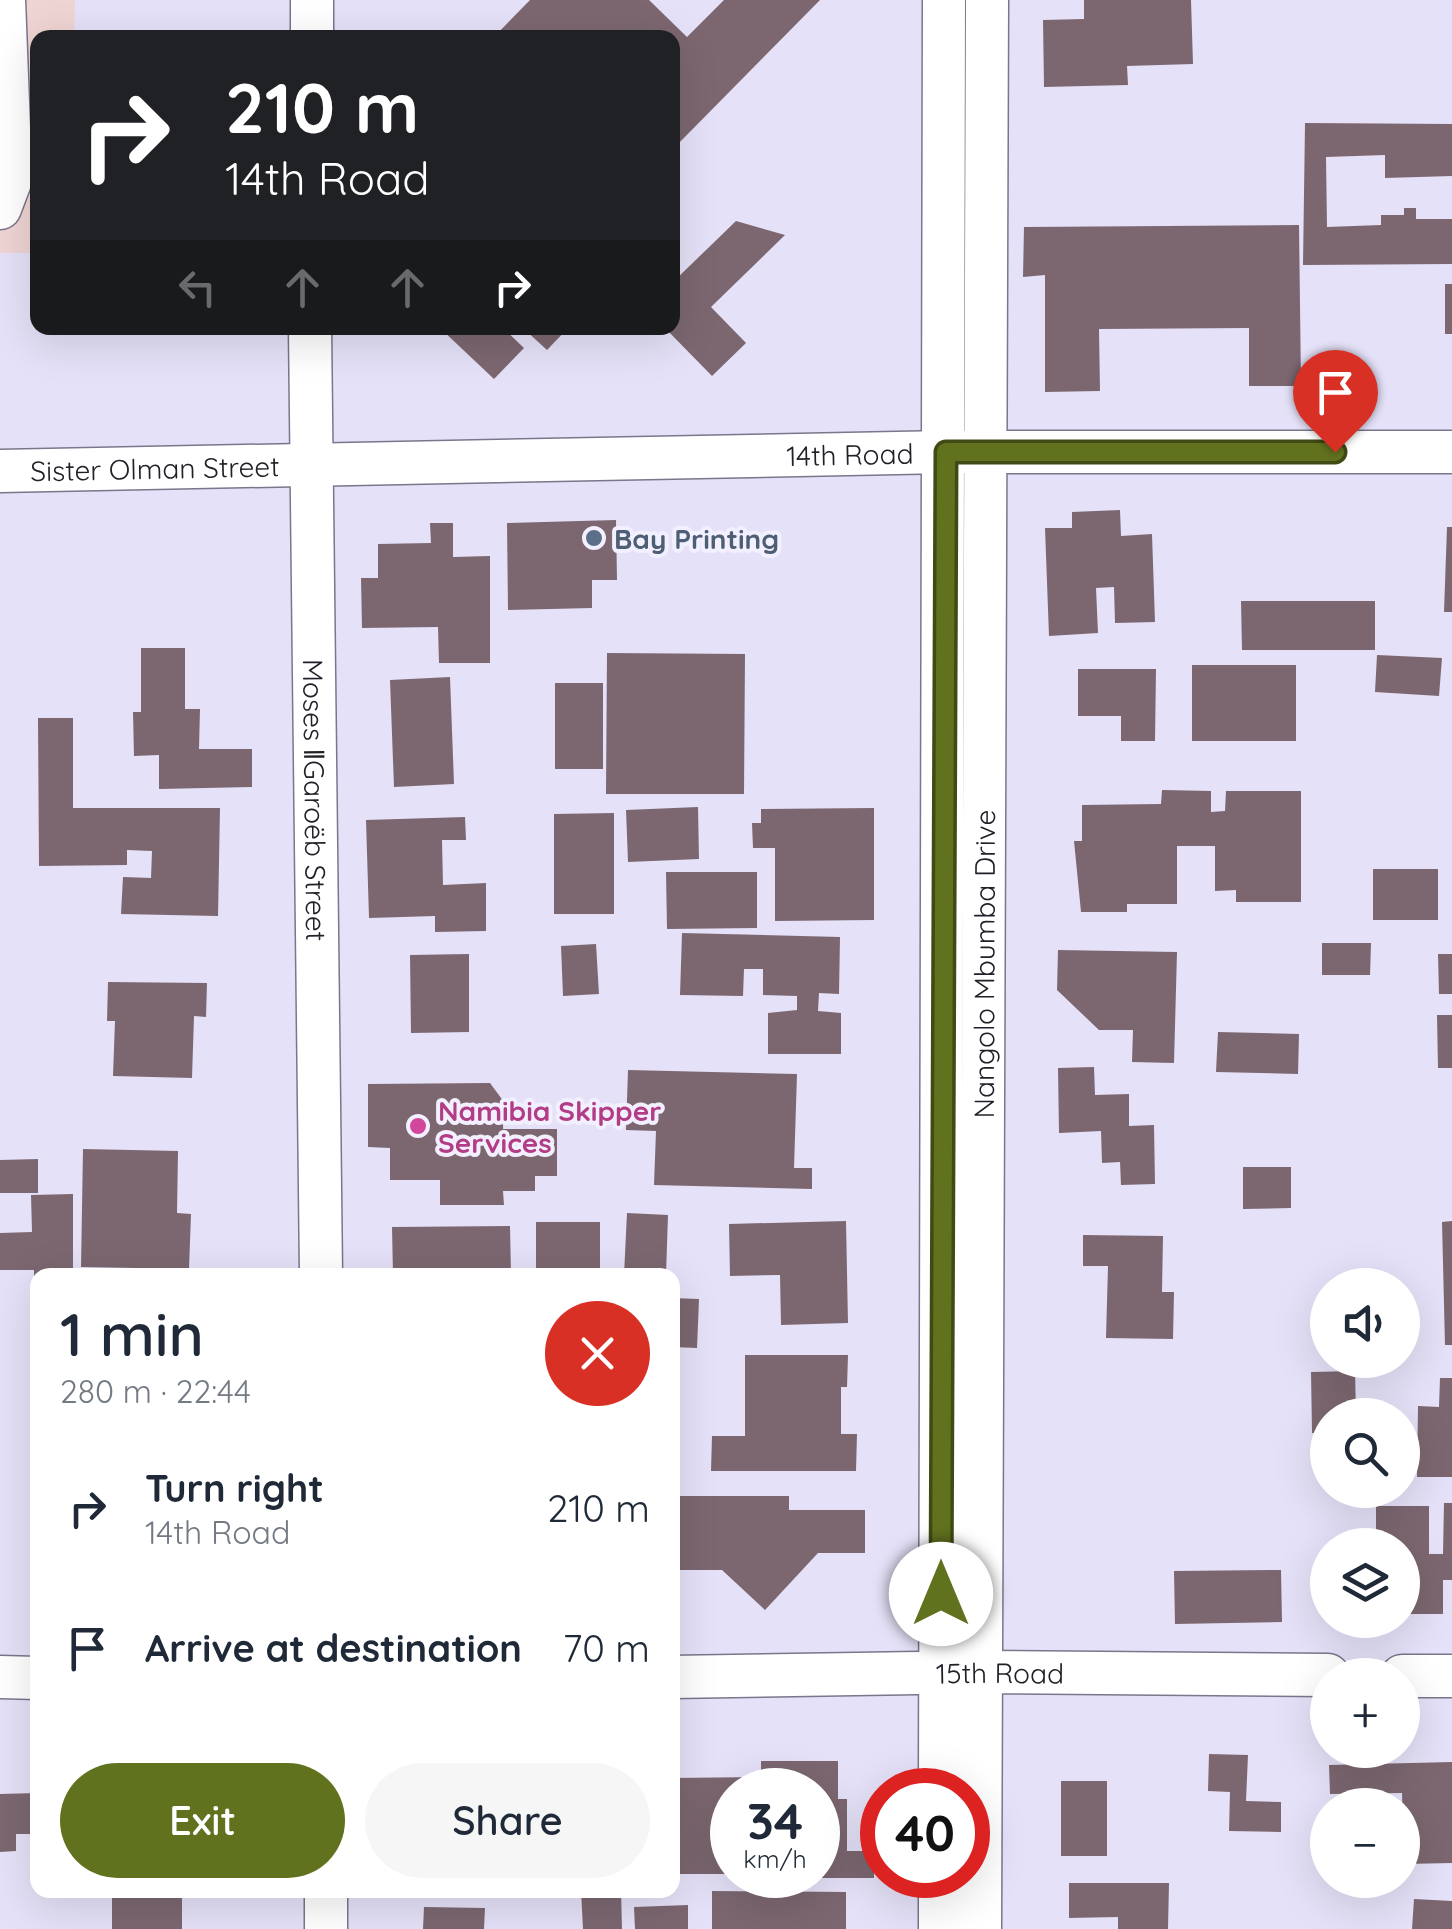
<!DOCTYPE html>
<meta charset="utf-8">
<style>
:root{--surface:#fff;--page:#f6f6f7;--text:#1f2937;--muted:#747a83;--accent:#61721f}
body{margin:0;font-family:Quicksand,sans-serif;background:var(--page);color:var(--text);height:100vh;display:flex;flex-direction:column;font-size:38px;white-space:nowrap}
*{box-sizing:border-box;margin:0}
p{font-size:32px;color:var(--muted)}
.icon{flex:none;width:55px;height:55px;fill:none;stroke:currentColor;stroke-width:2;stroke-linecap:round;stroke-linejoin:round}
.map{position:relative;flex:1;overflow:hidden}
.sheet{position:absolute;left:30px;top:1268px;width:650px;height:630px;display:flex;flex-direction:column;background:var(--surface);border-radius:20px;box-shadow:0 10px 40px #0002}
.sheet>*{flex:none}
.hud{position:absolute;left:30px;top:30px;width:650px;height:305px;border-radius:20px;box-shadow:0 10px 40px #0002;background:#202124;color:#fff;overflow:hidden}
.controls{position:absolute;left:1310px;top:1268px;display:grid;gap:20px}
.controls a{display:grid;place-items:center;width:110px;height:110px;border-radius:50%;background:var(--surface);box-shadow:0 10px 40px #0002;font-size:50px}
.speed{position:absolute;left:710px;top:1768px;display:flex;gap:20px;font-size:50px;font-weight:700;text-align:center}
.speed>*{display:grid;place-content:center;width:130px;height:130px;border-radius:50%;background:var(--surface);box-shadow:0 10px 40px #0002;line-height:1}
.speed small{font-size:25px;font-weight:400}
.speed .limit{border:15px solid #d22;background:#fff;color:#111}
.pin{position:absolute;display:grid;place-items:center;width:85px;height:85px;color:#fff;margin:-102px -42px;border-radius:50% 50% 50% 0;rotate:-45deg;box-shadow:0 0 10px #0007}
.pin .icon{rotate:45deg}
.me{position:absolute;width:110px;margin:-55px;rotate:0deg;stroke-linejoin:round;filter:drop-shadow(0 0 8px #0008)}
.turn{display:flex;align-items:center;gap:35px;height:210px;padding:0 30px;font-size:45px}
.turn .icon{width:130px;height:130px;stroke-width:2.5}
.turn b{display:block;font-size:70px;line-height:85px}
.lanes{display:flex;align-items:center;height:95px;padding:0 30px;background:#0003;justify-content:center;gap:50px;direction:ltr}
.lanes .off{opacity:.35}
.round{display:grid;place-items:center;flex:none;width:105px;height:105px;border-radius:52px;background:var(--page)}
.summary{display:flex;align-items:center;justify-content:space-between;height:170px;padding:0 30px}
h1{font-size:60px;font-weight:600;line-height:75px}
.cta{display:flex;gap:20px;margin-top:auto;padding:20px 30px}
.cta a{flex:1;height:115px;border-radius:60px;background:var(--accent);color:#fff;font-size:40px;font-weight:600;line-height:115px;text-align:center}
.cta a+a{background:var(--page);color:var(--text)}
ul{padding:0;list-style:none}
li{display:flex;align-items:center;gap:30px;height:140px;padding:0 30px}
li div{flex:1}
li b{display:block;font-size:38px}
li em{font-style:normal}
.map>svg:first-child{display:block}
</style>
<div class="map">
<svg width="1452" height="1929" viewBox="0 0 1452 1929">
<rect width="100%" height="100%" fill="#e5e1f8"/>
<path fill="#eed4d2" d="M0,0h75l-1,37 -36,1 -1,215h-37z"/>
<g fill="#7c6770">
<path d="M530,0h119l38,37 37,-37h96l-148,150v-112h-179z"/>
<path d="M1084,0h107l2,64 -66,2 1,19 -84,2 -1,-67 41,-1z"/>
<path d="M1305,123l147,1v52l-67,2v-23l-59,2 1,70 54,-2v-10h23v-7h12v11h36v45l-149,1z"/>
<path d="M736,221l49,14 -74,72 35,36 -34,33 -47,-48h7v-45z"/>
<path d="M1299,225l2,161h-52v-58l-150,1 1,62 -55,1v-117l-22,2 1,-50z"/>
<rect x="1445" y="284" width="7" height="50"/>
<path d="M440,328h63l21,20 -30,31z"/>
<path d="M523,328h45l-21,22z"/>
<path d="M1120,510l1,26 31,-2 3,88 -40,1 -1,-36 -18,1 2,45 -49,3 -4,-108h27v-16z"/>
<path d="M616,520l1,60h-25v28l-84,2 -1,-87z"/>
<path d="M430,523h23v34l37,-1v107h-51l-1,-36 -76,1 -1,-50h17v-34l53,-1z"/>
<path d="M1447,527h5v85h-8z"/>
<path d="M1241,601h134v49h-133z"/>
<path d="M141,648h44v61h15l-1,40h53v38l-93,2v-34l-25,1 -1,-44h8z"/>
<path d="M607,653l138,1 -1,140h-138z"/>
<path d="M1377,655l65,3 -3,38 -64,-4z"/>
<rect x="1192" y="665" width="104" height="76"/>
<path d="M1078,669h78l-1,72h-34v-25h-43z"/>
<path d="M450,677l4,107 -60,3 -4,-107z"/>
<rect x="555" y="683" width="48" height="86"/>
<path d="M38,718h35v90h147l-2,108 -97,-2 2,-37 28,1 1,-27 -25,-1v15l-88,1z"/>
<path d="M1162,790l49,1v21l14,-1 1,-20h75v111h-65v-12l-21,1v-45h-38v58h-50v8h-46l-7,-71h8v-36l79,-1z"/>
<path d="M698,807l1,52 -71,3 -2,-52z"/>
<path d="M874,808v112l-99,1v-73h-22l-1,-25h9v-14z"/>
<path d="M614,813v101h-60v-100z"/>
<path d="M465,817l1,23h-24l1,45 43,-2v48l-51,1v-16l-66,2 -3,-98z"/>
<rect x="1373" y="869" width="65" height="51"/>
<path d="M666,872h91v56l-90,1z"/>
<path d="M682,933l158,4 -1,57 -20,-1 -1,18 23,2v41h-73v-41l29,-3v-14l-34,-1v-26h-19l-1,27 -63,-1z"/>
<path d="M1322,943h49l-1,32h-48z"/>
<path d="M596,944l3,50 -36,2 -2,-50z"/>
<path d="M1058,950l119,2 -3,111 -42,-1 1,-32h-34l-42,-40z"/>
<path d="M469,954v78l-58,1 -1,-78z"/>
<path d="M1438,954h14v40h-13z"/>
<path d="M108,982l99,1 -1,34 -12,-1 -2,62 -79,-2 2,-55h-8z"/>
<path d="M1437,1015h15v53h-14z"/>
<path d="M1218,1032l81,2 -1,40 -82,-2z"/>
<path d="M1094,1067l1,28 34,-1v32l25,-1 1,59 -34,1 -1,-23 -18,1 -1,-32 -42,2 -1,-65z"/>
<path d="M628,1070l169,4 -3,94h18v21l-158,-4 2,-54 -30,-1z"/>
<path d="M490,1083l14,19 -1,27h54v47h-22v15h-32l1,14h-64v-25h-50v-32l-22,-1v-63z"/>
<path d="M83,1149l95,2 -1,62 14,1 -2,55 -108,-2z"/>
<path d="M38,1159v34h-38v-33z"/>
<path d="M1243,1167h48v41l-48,1z"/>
<path d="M73,1194v81h-35l-4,9v-14h-34v-37l32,-1 -1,-37z"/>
<path d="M627,1213l41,2 -2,60h-42z"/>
<path d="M846,1221l2,102 -67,2 -1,-50 -50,1 -1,-52z"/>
<path d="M1452,1221v124h-7l-3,-123z"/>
<rect x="536" y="1222" width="64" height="53"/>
<path d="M510,1226l1,49h-118l-1,-48z"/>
<path d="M1083,1235l80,1 -1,56h12l-1,47 -67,-1 2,-72h-25z"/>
<path d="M672,1298l27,1 -2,49 -25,-1z"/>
<path d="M745,1355h103l-1,32h-6v47h16l-1,37h-145l1,-35h33z"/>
<path d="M1355,1371l1,44h-28v18h-16l-1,-61z"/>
<path d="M1440,1378h12v99h-35l1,-71 21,1z"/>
<path d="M672,1496h117v14h76v43h-47l-53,57 -43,-40h-50z"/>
<path d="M1444,1503h8v77h-9v34h-41v-69h-26v-39h53v48h14z"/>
<path d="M1281,1570l1,52 -107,2 -1,-53z"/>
<path d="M1209,1754l39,1 -2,46 35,1v30l-52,-1 1,-39 -22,-1z"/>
<path d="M761,1761h77v38h9v52h27v27h-56v-88h-86v84h-60v-96l89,-1z"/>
<path d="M1452,1762v101l-48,1 -2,-71 -72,1 -1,-29z"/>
<rect x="1061" y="1781" width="46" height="75"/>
<path d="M38,1793v41h-22v17l-16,1v-58z"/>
<path d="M1069,1883h100l-1,46h-50v-12l-49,1z"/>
<rect x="112" y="1890" width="70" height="39"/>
<path d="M581,1890h40l1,39h-39z"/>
<path d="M712,1891l134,1v37h-134z"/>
<path d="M1414,1899l38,2v28h-40z"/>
<path d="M688,1905v24h-53l-1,-22z"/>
<path d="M424,1907l61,1 -1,21h-61z"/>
</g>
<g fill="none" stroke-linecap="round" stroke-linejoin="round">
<g stroke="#7a768b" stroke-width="45">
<g id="minor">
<path d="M312,38v-38"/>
<path d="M0,208l11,-29 -7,-179"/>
<path id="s1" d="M310,328l11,947"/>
<path id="s2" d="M0,471l946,-19h506"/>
<path d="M1402,1676h50"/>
<path d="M0,1677l38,1"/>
<path id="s3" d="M672,1677l308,-5 348,3"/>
<path d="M940,1790l4,-1790"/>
<path d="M326,1929v-39"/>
<path d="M940,1929v-54"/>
<path id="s4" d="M980,1929l7,-1929"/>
</g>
</g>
<use href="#minor" stroke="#fff" stroke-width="42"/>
</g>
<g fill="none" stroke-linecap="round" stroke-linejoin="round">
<g stroke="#3f4a14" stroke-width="25">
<path id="route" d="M941,1594l5,-1142h389"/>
</g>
<use href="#route" stroke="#61721f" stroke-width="18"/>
</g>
<circle fill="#5c6f8a" stroke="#f2f0fe" stroke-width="4" cx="594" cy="538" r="10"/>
<circle fill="#d1479c" stroke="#f2f0fe" stroke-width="4" cx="418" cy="1126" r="10"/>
<g text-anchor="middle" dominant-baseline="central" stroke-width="8" stroke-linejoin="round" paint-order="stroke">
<g font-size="28" fill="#212028" stroke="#f2f0fe">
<text stroke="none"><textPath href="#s2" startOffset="850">14th Road</textPath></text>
<text stroke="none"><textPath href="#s2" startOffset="155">Sister Olman Street</textPath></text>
<text stroke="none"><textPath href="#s1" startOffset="472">Moses ǁGaroëb Street</textPath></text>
<text stroke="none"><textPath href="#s4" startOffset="965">Nangolo Mbumba Drive</textPath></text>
<text stroke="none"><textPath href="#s3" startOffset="328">15th Road</textPath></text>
</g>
<g font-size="28" font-weight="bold" fill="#4e5e75" stroke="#f2f0fe" text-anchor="start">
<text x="614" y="538">Bay Printing</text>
</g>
<g font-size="28" font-weight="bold" fill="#b23c85" stroke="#f2f0fe" text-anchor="start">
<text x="438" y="1110">Namibia Skipper<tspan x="438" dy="32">Services</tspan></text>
</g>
</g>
</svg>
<div class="controls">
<a><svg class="icon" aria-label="sound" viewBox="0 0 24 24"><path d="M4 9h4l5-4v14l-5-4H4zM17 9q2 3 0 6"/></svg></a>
<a><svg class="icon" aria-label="search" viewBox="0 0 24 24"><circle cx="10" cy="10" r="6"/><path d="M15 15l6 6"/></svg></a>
<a><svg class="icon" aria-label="layers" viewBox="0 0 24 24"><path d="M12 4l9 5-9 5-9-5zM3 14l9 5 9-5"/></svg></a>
<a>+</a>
<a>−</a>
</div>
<div class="speed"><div>34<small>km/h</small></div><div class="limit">40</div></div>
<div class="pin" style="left:1335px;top:452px;background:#d93025"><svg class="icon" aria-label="arrive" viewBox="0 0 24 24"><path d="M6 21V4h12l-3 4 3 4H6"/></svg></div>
<svg class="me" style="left:941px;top:1594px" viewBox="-20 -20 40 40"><circle r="19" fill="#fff"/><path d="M0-13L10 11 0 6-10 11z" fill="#61721f"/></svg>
<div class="hud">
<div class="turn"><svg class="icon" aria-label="right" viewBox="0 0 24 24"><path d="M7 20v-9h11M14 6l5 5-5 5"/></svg><div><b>210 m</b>14th Road</div></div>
<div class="lanes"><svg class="icon off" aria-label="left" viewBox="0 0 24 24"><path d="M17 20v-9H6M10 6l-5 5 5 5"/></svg><svg class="icon off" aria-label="ahead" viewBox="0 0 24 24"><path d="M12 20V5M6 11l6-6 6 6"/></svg><svg class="icon off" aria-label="ahead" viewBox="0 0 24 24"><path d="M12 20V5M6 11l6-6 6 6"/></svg><svg class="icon" aria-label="right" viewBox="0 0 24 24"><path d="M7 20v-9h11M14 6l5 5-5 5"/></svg></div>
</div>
<section class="sheet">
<div class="summary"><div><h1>1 min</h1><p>280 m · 22:44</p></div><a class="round" style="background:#d93025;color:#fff"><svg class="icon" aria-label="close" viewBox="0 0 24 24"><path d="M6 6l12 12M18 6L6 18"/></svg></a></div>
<ul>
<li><svg class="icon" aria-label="right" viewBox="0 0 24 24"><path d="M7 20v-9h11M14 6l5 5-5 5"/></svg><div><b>Turn right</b><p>14th Road</p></div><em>210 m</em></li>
<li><svg class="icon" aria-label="arrive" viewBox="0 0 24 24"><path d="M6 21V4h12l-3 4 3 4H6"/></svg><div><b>Arrive at destination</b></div><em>70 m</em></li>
</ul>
<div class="cta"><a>Exit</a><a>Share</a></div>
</section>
</div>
